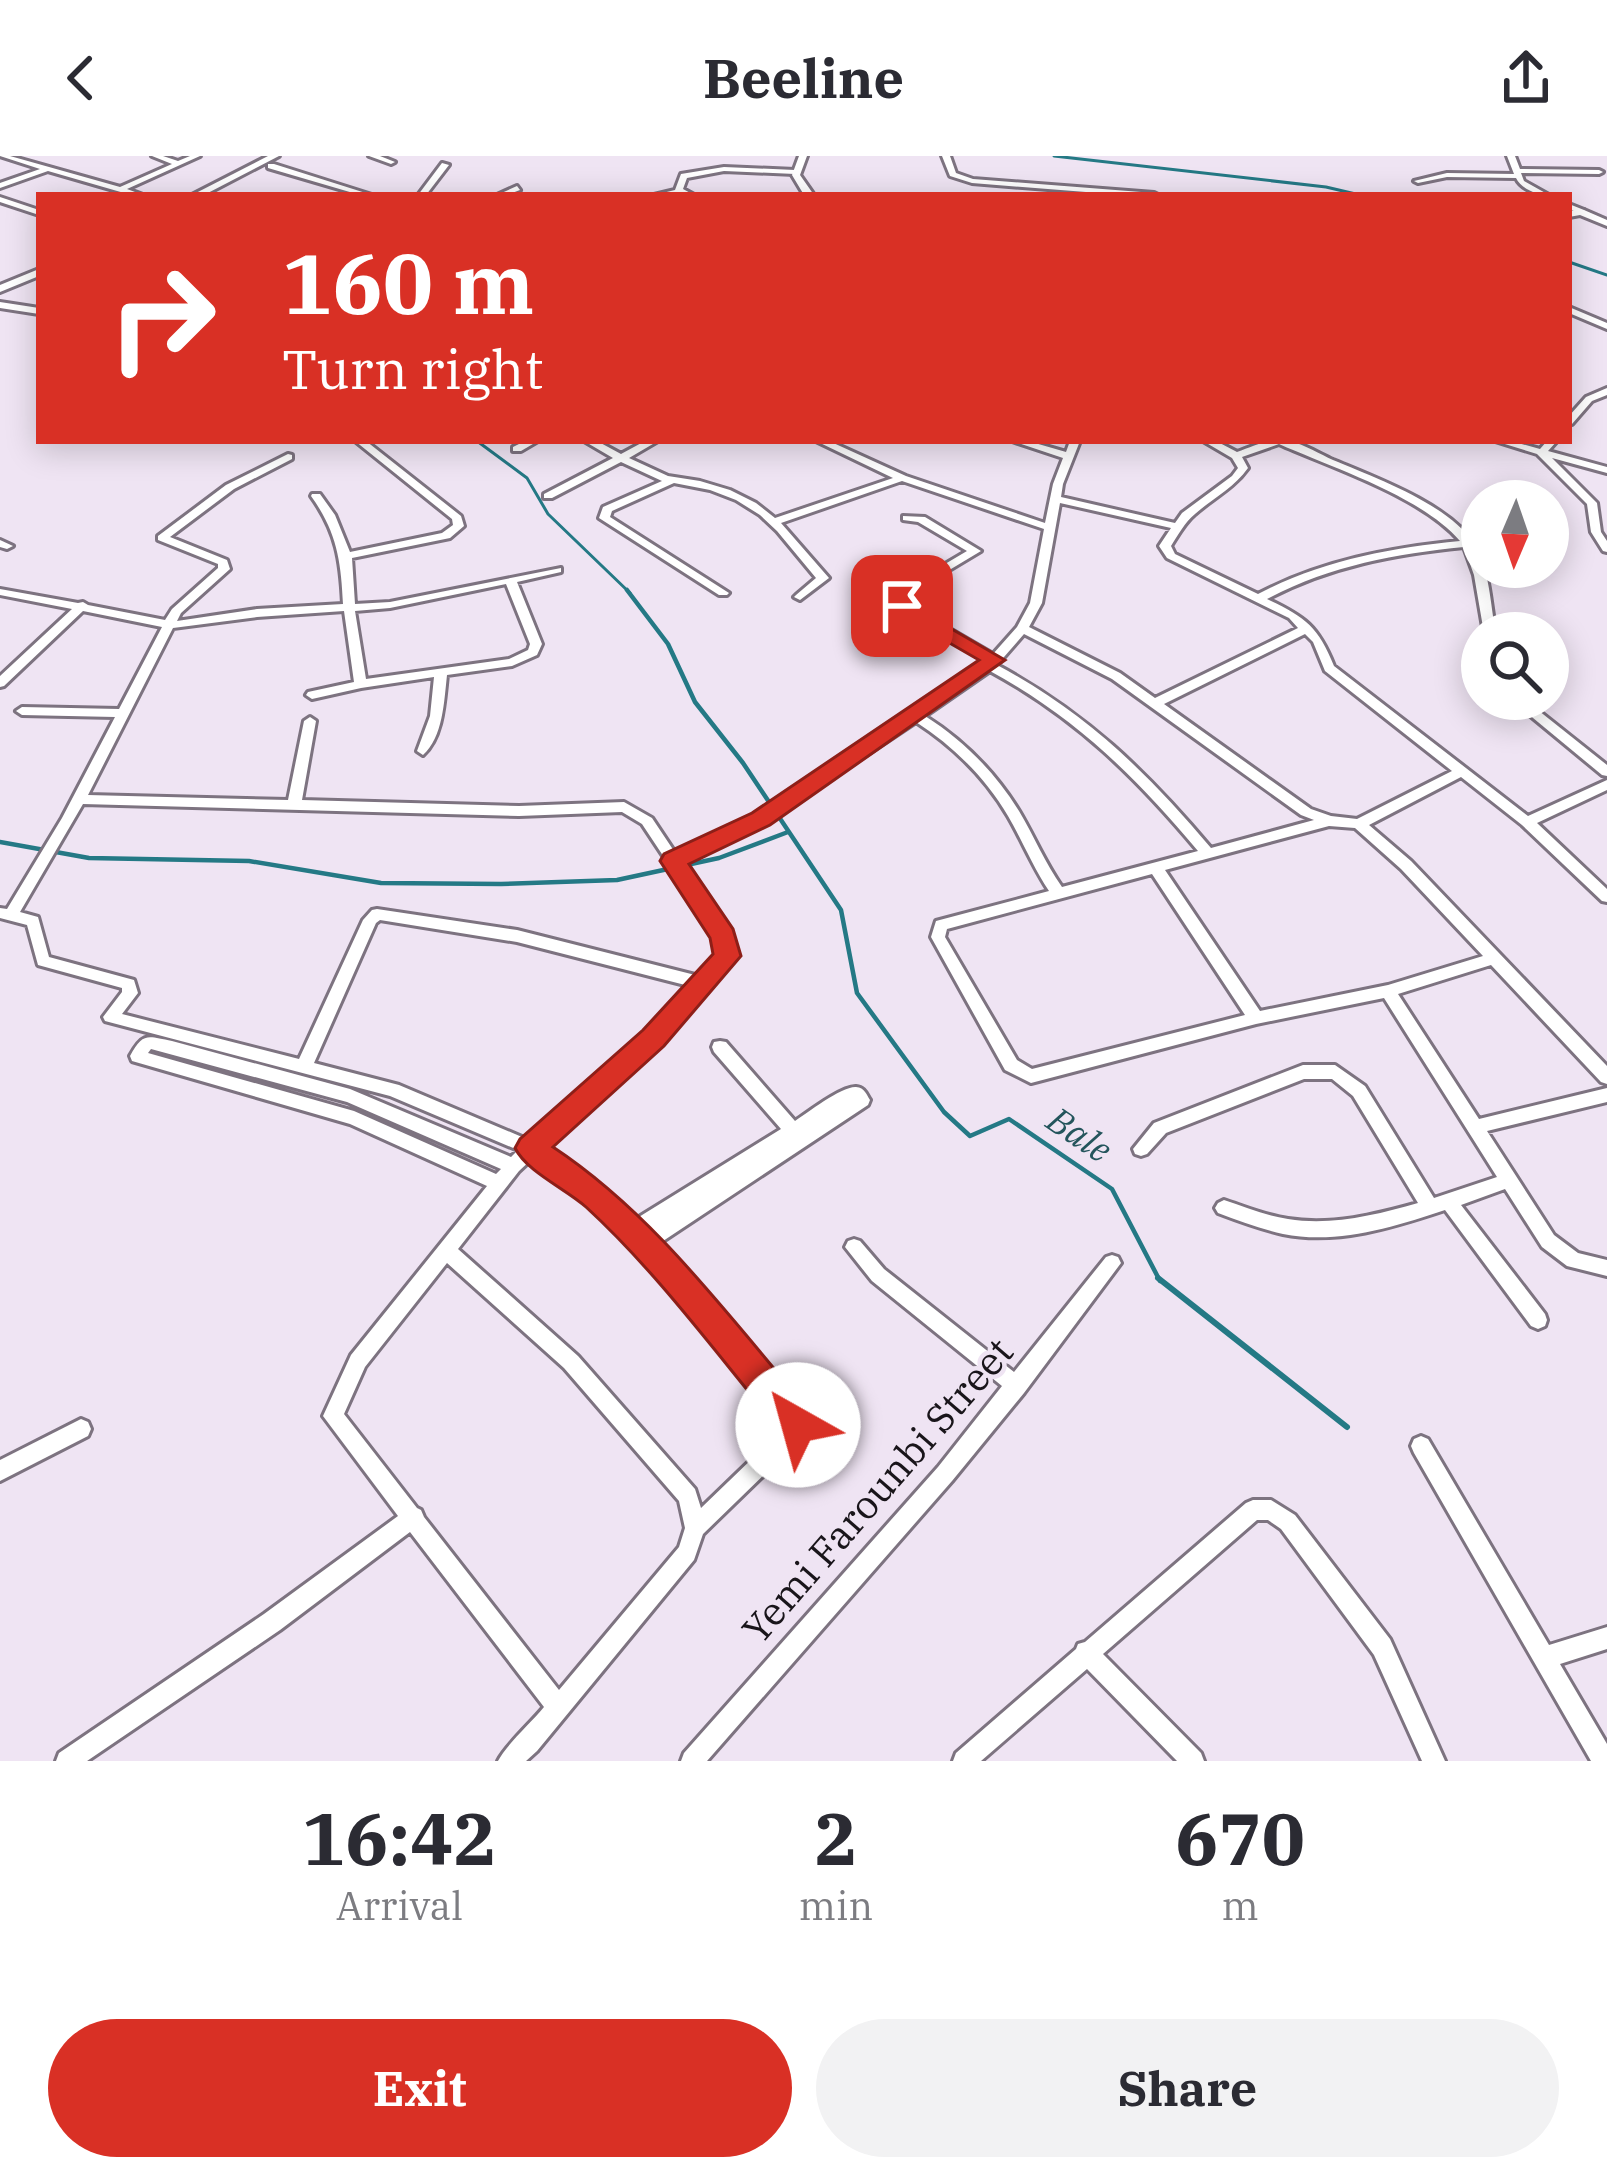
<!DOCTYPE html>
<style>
:root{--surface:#fff;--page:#f2f2f3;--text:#2b2b33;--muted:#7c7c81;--accent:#d93025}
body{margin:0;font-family:"IBM Plex Serif",serif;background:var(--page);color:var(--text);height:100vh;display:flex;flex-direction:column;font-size:45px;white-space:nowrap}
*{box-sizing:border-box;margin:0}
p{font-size:39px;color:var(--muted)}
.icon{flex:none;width:66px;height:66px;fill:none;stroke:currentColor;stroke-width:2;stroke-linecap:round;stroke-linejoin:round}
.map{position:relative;height:1605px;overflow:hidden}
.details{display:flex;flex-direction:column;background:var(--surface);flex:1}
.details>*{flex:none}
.banner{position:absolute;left:36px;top:36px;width:1536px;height:252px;border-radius:0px;box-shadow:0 6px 30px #0003;background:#d93025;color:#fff;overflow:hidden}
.needle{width:78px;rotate:182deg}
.tools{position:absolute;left:1461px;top:324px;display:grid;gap:24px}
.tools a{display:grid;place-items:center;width:108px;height:108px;border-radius:50%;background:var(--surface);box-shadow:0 6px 30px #0003;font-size:60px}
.pin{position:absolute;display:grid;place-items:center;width:102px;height:102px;color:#fff;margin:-51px;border-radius:24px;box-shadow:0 6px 18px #0006}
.me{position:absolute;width:132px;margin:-66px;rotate:322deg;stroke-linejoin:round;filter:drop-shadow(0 0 9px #0008)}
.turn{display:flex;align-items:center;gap:42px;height:252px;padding:0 48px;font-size:54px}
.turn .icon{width:156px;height:156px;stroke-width:2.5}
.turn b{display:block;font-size:84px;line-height:102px}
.eta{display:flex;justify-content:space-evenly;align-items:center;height:204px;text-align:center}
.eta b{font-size:72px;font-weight:700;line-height:84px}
.button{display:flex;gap:24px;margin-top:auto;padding:24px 48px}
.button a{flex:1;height:138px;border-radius:72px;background:var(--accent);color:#fff;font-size:48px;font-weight:700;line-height:138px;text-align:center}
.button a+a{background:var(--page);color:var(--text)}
header{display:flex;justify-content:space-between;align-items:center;height:156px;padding:0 48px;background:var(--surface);font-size:54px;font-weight:700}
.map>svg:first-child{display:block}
</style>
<header><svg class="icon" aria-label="back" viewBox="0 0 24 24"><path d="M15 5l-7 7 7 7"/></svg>Beeline<svg class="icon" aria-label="share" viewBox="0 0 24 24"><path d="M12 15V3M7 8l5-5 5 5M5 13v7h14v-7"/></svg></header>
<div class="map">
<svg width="1607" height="1605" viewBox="0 0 1607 1605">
<rect width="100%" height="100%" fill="#efe4f3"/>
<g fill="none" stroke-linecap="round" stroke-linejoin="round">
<g stroke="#247985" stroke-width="3">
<path d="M1054,0l272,31 34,8"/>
<path d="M1569,106l38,13"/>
<path d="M477,285l50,37 21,36 82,79"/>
</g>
<g stroke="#247985" stroke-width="4.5">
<path d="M627,434l41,54 27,58 48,61 98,147 16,83 87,119 26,24 39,-17 103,70 48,92"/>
<path d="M0,686l89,16 160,3 132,22 120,1 116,-4 102,-22 69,-26"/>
</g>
<path stroke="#247985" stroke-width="6" d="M1158,1122l189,149"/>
<g stroke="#7d7380" stroke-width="6">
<g id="minor">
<path d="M0,0h10l110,31 52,-23 -20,-8h11l15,5 12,-5h10l-73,33 16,6h-12l-83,-24 -48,17v-5l40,-14z"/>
<path d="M369,0h11l15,6 -4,2z"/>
<path d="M942,0h8l6,17 17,6 181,14 4,2h-34l-152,-12 -22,-7z"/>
<path d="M1507,0h8l5,13 79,1 4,2 -4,2 -78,-1 3,8 25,14c-12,0 -28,-6 -33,-17l-69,-1 -29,6 -4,-2 33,-8 67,1z"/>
<path d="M442,7l7,2 -23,30h-8z"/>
<path d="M268,8h6l98,31h-12l-92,-27z"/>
<path d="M724,11l71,3 4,2 -4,2 -71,-3 -37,7 -4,11 11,6h-40l21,-5 6,-16z"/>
<path d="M517,30l3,4 -13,5h-10z"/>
<path d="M0,41l39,13v5l-39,-13z"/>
<path d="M1569,48l15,6 1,2 -4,2 -12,-5z"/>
<path d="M0,146l39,6v6l-39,-6z"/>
<path d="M1569,151l38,16v6l-38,-16z"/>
<path d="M1607,232v7l-15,6 -20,23 -3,1v-9l17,-19z"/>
<path d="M355,285h11l95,75 3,10 -14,12 -98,20 3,46 35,-2 171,-34v4l-44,10 25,62 -5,11 -25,11 -65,9c-3,27 -4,62 -24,80l-6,-4 13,-35 4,-39 -73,11 -49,11 -6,-4 2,-3 46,-10 -10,-71 -87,6 -84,11 -85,167 200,5 16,-79 6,-4 6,4 -14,79 217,6 105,-4 28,16 24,36 80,-38 151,-101 2,-4 6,-1 72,-49 -91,-55v-13l71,-42 -49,-29 -15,-2v-4l22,1 56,34 -75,45 1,8 86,50 24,-27 13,-24 14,-74 -142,-48 -121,42 48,55 -29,22 -6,-3 2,-2 20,-17 -39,-47 -17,-16 -24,-15 -26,-10 -36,-7 -62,28 -2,6 119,76 -2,2h-8l-120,-77 4,-11 59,-26 -41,-19 -69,36h-8v-4l69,-36 -29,-17h13l24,13 24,-13h13l-29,17 39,18 32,5 30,9 26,13 19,15 118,-40 -77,-37h13l77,35 139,47 8,-39 10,-26 -51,-17h16l38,11 4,-11h10l-17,43 -2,13 114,26 7,-10 50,-37 6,-8 -6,-10 -29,-17h13l21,11c17,-6 35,-15 53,-11 15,4 30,13 43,19 43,18 117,45 141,84 16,25 16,60 22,89h-12l-10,-58 -10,-28c-69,7 -135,19 -197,52 38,18 51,27 67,67l194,150 79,-36v10l-70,33 70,66v13l-5,-1 -80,-76 -61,-48 -92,48 42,36 196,205v18l-6,-2 -110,-117 -93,29 81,125 128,-31v14l-120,29 67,104 24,18 29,7v16l-40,-10 -25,-19 -37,-58 -44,16 84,109 2,6 -2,6 -7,3 -7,-3 -86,-116c-51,17 -108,35 -162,24 -22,-5 -44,-13 -65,-21l-3,-5 3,-5 6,-3c21,7 42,16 64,19 43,7 88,-4 130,-16l-65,-107 -21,-17h-28l-138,54 -19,21 -6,2 -6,-2 -2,-5 21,-26 149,-58h32l30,21 69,112 63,-21 -113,-179 -128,26 -225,59 -26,-13 -74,-133 5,-16 113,-30c-16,-24 -27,-51 -41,-75 -23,-39 -55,-70 -92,-94l-150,100 -84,41 47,69 5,24 -23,32 -167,160 40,27 50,45 147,-91 -67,-77 -2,-5 2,-5 6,-1 6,1 69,79c12,-8 47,-35 61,-34 9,1 10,7 14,13l-2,5 -211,140 147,166 3,7 -6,21 -98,95 -9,26 -157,191 -11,10h-28c8,-16 33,-38 46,-54l-134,-175 -130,98 -193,131h-31l3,-8 205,-139 134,-98 -75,-100 28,-61 136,-169 -137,-62 -218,-63 -2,-5c13,-24 17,-20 42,-15l178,48 161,68 7,-7 -128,-54 -285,-75 -2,-4 19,-25v-4l-84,-23 -11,-40 -27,-7v-10l7,1 55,-91 53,-101 -93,-2 -6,-4 6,-4 97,2 43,-82 -79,-16 -79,75 -4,1v-11l72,-67 -72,-14v-6l78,14 5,-1 5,3 77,15 7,-11 46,-41v-4l-60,-24v-4l68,-51 62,-31 4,1v4l-58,30 -64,48 57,23 3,9 -49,44 -4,8 80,-12 86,-5c-2,-43 -6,-72 -32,-108l1,-2h8l15,21 15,37 92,-19 11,-8 -1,-6zM1279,288c54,24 142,52 181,97 -71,7 -139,20 -202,53l-83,-40 -4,-8c7,-11 14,-24 24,-32 18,-16 39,-26 53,-46l-6,-11zM1060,347l111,25 -12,18 8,12 122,60 9,10 -143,70 -35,-25 -91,-46 13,-24zM506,428l24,60 -2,6 -19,9 -143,20 -11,-68 35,-3zM1024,478l88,45 189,136 13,5 -103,28c-64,-76 -126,-136 -214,-183zM1305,478l8,8 12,29 127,100 -95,48 -26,-3 -20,-7 -147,-105zM990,515c86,47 146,106 208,180l-136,36c-17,-24 -28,-51 -43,-76 -24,-39 -56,-71 -94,-95zM83,648l436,12 103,-4 20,12 75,113 2,18 -16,22 -186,-47 -140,-21 -5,1 -9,10 -64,139 -177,-45 16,-21 -4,-13 -85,-23 -11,-40 -18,-5zM1329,670l26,2 46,41 82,87 -95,29 -128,26 -95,-141zM1152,718l93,141 -213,54 -15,-9 -72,-123 2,-8zM380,764l137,22 176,45 -164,153 -130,-55 -85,-22 62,-140zM151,893l196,53 154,67 -5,5 -142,-63 -206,-58zM533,1002l39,27 55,51 160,185 -2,6 -84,81 -6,-19 -117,-133 -120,-107 61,-78zM447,1107l117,105 115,133 6,27 -6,19 -120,143 -135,-173 -3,-7 -4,-2 -73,-94 21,-47z"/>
<path d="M525,285h13l-17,10h-8v-4z"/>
<path d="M1495,285h16l29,8 7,-8h10l-9,10 59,16v6l-55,-15 45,45 4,29 6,9v11l-4,-1 -12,-19 -4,-28 -50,-50z"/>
<path d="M0,384l13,6 -6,3 -7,-2z"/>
<path d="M1510,543h14l83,66v11l-5,-1z"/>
<path d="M854,1083l6,2 24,28 130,103 92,-115 6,-2 6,2 3,6 -97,130 -72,88 -245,280h-26l3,-8 254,-286 64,-81 -130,-105 -27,-34 3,-6z"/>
<path d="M81,1263l7,3 3,7 -3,7 -88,45v-21z"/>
<path d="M1421,1280l7,3 121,206 58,-18v22l-47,15 47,80v17h-16l-177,-308 -3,-7 3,-7z"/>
<path d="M1253,1344h18l24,15 95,124 55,122h-23l-48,-106 -93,-126 -13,-9h-11l-154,134 98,99 3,8h-27l-90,-92 -106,92h-28l3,-8 120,-104 2,-5 7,-2 161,-139z"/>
</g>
</g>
<g stroke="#7d7380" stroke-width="6">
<g id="major">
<path d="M268,0h11l-75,39h-12z"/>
<path d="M799,0h8l-7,19 14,20h-10l-12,-20z"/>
<path d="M1584,54l23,10v6l-27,-11 -11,2v-6z"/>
<path d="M39,113v7l-39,16v-7z"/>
</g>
</g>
<use href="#minor" fill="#fff" fill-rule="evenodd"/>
<use href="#major" fill="#fff" fill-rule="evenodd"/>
</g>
<path fill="#d93025" stroke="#8d1f18" stroke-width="3" d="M902,444l103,60 -235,165 -81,39 44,65 8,27 -77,90 -111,101c103,68 178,173 258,265l5,13 -5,12 -13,5 -12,-5c-65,-77 -126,-162 -200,-230 -20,-18 -59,-35 -71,-59l5,-9 123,-109 70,-76 -3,-16 -50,-77 4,-7 88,-41 227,-153 -85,-49v-9z"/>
<g text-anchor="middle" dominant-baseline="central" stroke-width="9" stroke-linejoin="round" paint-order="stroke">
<g font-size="36" font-style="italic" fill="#24555c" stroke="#efe4f3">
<text transform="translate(1080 978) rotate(34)">Bale</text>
</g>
<g font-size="39" fill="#19151a" stroke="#efe4f3">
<text transform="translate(877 1334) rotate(-49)">Yemi Farounbi Street</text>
</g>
</g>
</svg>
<div class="tools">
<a><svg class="needle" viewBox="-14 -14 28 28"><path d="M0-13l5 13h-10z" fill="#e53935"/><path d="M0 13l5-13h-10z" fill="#7c7c81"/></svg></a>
<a><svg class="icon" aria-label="search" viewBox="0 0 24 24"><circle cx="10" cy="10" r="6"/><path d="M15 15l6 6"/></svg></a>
</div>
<div class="pin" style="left:902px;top:450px;background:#d93025"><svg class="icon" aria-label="arrive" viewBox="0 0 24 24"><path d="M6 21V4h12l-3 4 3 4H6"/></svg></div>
<svg class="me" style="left:798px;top:1269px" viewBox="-20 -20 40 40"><circle r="19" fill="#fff"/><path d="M0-13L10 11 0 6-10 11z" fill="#d93025"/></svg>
<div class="banner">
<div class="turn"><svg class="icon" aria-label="right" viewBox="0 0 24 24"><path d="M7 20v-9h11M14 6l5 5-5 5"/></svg><div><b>160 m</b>Turn right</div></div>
</div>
</div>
<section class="details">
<div class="eta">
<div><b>16:42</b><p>Arrival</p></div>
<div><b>2</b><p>min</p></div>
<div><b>670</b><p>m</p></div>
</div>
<div class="button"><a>Exit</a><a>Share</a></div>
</section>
